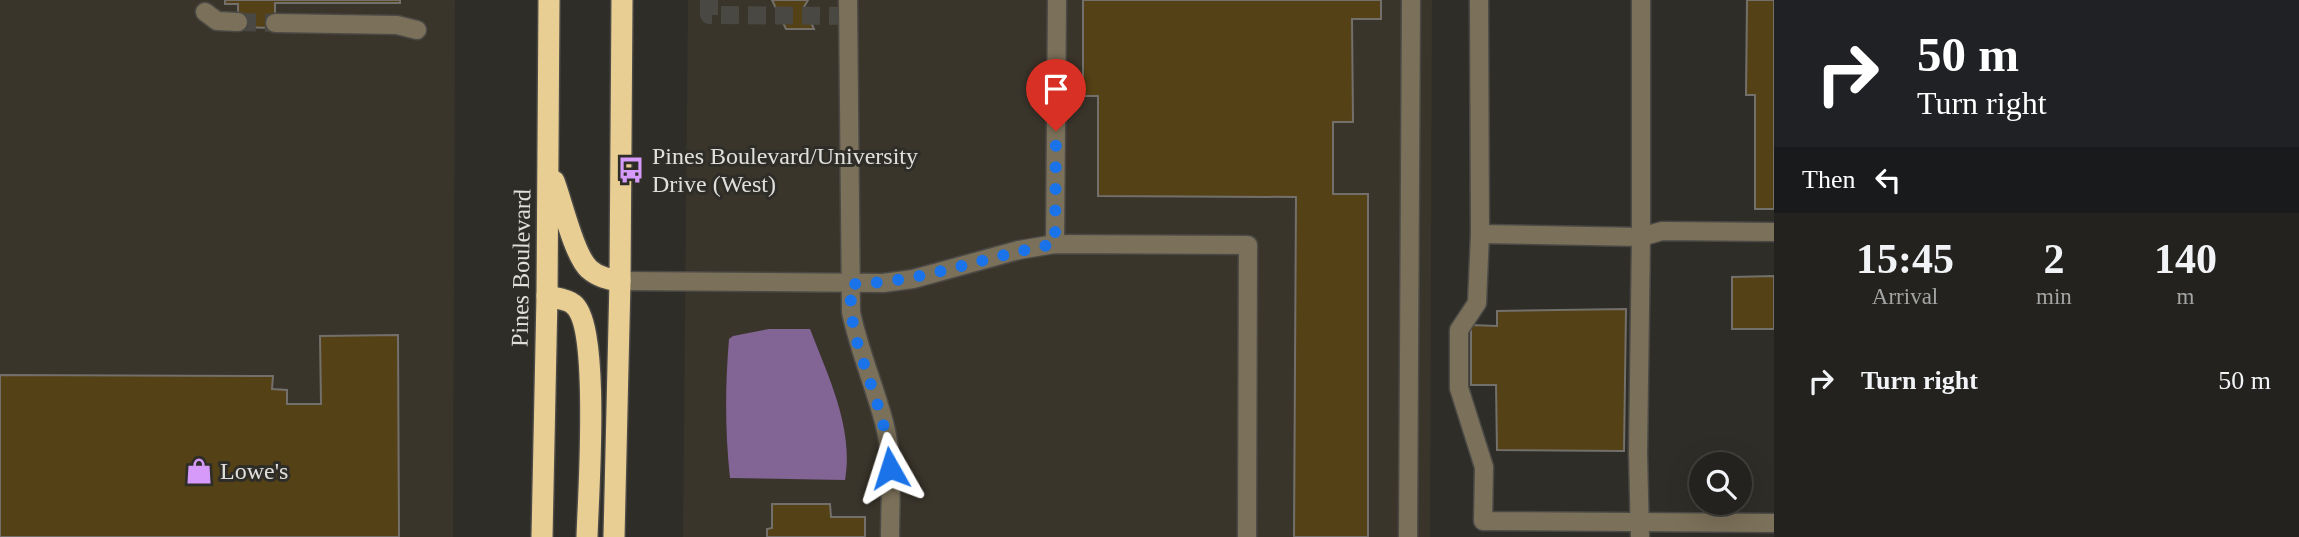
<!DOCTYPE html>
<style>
:root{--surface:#23221e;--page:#2b2a27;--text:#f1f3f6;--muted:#a3a4a4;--line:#403f3c}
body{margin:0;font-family:"Times New Roman",serif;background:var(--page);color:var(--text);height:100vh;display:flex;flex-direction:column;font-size:26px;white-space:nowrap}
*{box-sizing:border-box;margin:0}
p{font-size:23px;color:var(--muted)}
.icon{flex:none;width:38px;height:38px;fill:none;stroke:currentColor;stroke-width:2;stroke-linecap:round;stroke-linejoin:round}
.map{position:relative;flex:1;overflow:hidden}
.sheet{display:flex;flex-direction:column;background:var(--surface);width:525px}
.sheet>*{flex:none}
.top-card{background:#202124;color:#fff;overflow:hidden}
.buttons{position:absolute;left:1689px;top:452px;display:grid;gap:14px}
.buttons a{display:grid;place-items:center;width:63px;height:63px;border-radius:50%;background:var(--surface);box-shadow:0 7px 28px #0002,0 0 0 2px var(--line);font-size:35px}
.pin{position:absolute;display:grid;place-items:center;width:60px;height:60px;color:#fff;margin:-72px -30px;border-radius:50% 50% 50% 0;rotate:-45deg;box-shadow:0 0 7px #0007}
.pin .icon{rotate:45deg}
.me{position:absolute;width:77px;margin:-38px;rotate:354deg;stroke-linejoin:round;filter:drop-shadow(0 0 5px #0008)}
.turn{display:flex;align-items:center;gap:24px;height:147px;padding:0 28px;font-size:32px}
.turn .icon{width:91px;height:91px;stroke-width:2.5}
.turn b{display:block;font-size:49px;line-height:60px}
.then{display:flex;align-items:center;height:66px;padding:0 28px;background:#0003;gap:14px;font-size:26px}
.eta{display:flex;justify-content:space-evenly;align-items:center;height:119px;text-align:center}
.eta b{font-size:42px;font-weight:600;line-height:49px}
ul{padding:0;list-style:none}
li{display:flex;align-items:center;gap:21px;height:98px;padding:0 28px}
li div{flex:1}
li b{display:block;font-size:26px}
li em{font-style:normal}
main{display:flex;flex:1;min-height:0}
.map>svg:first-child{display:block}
</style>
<main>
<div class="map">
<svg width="1774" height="537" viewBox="0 0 1774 537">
<rect width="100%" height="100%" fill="#2f2d28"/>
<g fill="#3a352b">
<path d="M0,0h455l-2,537h-453z"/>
<path d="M688,0h744l-2,537h-747z"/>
</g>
<path fill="#826495" d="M769,329h41c18,47 44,99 35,151l-115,-2c-5,-46 -5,-92 -1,-139l4,-3z"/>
<g fill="#544115" stroke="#73706b" stroke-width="2">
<path d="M225,0h175v3h-125v25l-37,-1v-23h-13z"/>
<path d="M772,0h36l-4,7 10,22h-28z"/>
<path d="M1083,0h298v19h-29l1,103h-20v72h35v343h-74l2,-340 -198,-1v-100h-15z"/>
<path d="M1747,0h27v209h-19v-114h-9z"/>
<path d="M1774,276v53h-42v-52z"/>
<path d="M1626,309l-2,142 -127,-1 -1,-65h-25v-60l26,1v-15z"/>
<path d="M398,335l1,202h-399v-162l273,1 -1,13 15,1v14h34l-1,-68z"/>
<path d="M772,504h58l1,13h34v20h-98v-8l5,-1z"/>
</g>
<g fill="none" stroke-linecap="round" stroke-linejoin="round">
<g stroke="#4a4843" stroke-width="18" stroke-dasharray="18 9" stroke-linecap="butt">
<path d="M709,0v15l139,1"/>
<path d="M238,22l37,1"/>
</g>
<g stroke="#4b4945" stroke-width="21">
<g id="minor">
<path d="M848,0l3,312c8,38 23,73 33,110 10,37 6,78 6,115"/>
<path d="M1479,0l1,234 -3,69 -18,27v58l25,79 -1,54 291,2"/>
<path d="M205,12l12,9 21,1"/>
<path d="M275,23l122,2 20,5"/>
<path d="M1480,234l161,3 21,-6 112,1"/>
<path d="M1055,244l2,-244"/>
<path d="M620,281l263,2 30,-4 106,-29 36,-6 193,1 -1,292"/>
<path d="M1408,537l3,-537"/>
<path d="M1640,537l-2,-84 3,-216v-237"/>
</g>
</g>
<g stroke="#4b4945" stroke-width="24">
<g id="highway">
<path d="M554,181c8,21 20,74 35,88 9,8 19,10 31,12"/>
<path d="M547,296c8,2 20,3 26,8 28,21 15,194 14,233"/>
<path d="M542,537l5,-241 2,-296"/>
<path d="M614,537l6,-256 2,-281"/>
</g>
</g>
<use href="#minor" stroke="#7b7059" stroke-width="18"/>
<use href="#highway" stroke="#e9ce93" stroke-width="21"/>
</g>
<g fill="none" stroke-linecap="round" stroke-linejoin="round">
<path stroke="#1a73e8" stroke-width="12" stroke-dasharray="0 21.6" d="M890,468c-2,-46 -22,-86 -34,-130 -5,-18 -5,-35 -6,-54 72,-1 135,-28 205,-40l1,-113"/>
</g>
<defs>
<g id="bus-bare" transform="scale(2.1)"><path d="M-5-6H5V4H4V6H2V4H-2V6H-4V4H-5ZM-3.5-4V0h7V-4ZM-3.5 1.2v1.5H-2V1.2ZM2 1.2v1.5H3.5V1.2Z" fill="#d69bfa" stroke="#2f2d28" stroke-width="2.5" paint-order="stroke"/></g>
<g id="shop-bare" transform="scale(2.1)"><path d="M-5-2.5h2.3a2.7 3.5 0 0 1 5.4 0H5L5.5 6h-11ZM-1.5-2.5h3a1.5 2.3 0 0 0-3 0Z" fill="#d69bfa" stroke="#2f2d28" stroke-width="2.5" paint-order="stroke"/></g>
</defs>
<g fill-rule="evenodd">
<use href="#bus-bare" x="631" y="170"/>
<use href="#shop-bare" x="199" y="471"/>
</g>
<g text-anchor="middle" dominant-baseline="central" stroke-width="6" stroke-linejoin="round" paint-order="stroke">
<g font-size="24" fill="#e0dfdb" stroke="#2f2d28" text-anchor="start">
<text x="652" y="156">Pines Boulevard/University<tspan x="652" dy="28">Drive (West)</tspan></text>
<text x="220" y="471">Lowe's</text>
</g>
<g font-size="24" fill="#e0dfdb" stroke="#2f2d28">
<text transform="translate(521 268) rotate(-89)">Pines Boulevard</text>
</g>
</g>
</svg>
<div class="buttons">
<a><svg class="icon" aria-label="search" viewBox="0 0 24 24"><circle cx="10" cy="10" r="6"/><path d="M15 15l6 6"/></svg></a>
</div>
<div class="pin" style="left:1056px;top:131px;background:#d93025"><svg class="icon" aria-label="arrive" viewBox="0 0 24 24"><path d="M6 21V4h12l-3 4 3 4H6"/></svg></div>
<svg class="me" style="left:890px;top:468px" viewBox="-20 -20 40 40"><path d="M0-17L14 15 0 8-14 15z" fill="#1a73e8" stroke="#fff" stroke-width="4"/></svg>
</div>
<section class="sheet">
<div class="top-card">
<div class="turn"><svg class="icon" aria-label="right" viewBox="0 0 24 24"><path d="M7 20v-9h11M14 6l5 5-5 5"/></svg><div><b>50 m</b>Turn right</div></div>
<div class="then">Then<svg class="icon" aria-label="left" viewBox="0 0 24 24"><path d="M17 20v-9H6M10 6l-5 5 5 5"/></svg></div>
</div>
<div class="eta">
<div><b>15:45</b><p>Arrival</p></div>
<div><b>2</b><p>min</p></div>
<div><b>140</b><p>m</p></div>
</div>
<ul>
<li><svg class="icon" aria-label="right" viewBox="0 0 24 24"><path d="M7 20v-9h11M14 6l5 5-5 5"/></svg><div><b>Turn right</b></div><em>50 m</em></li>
</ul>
</section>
</main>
